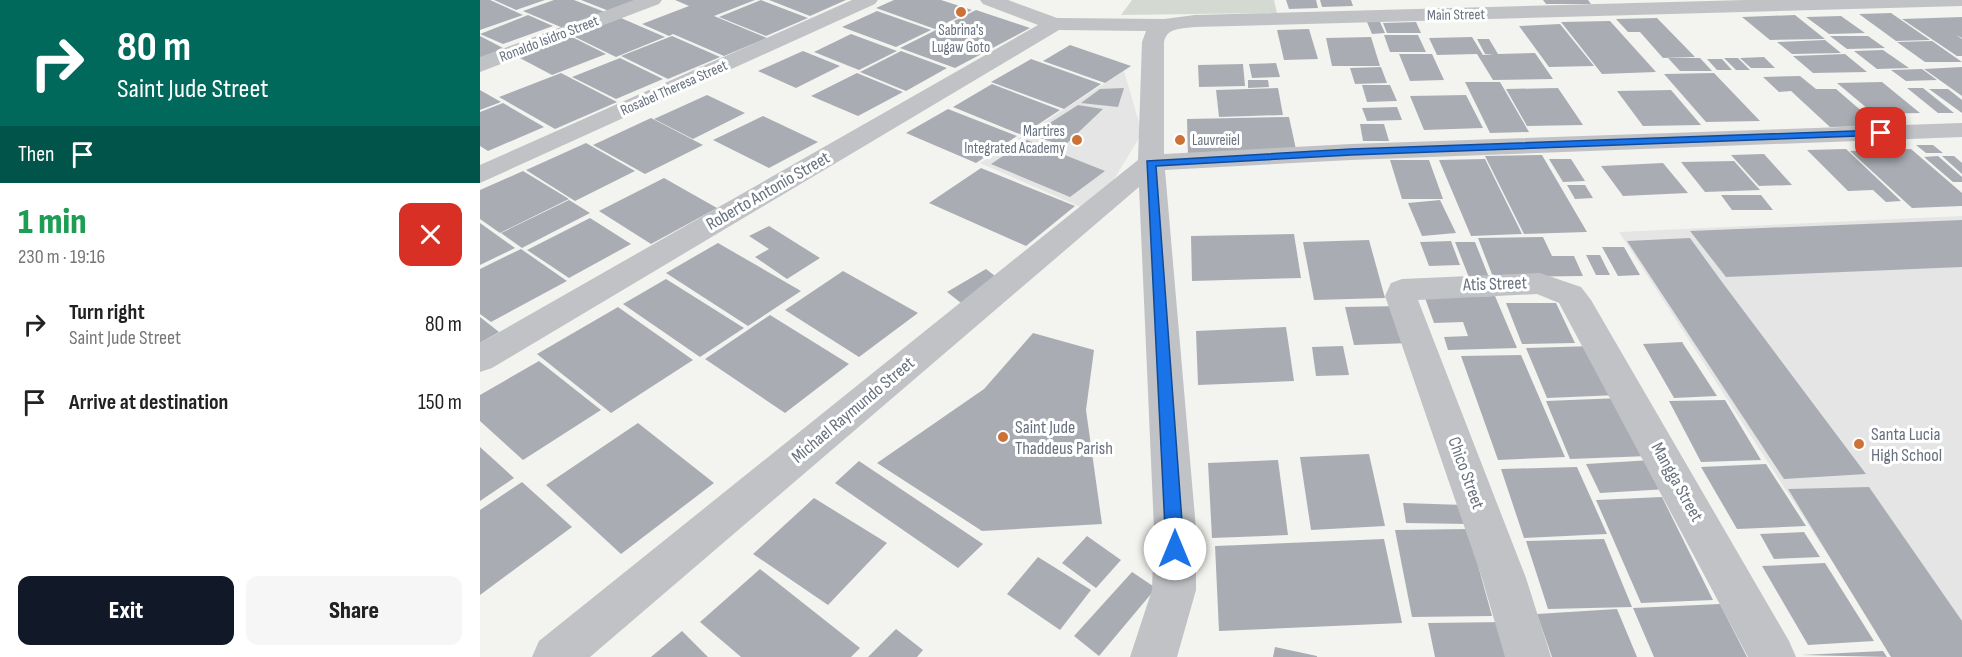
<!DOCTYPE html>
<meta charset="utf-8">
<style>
:root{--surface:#fff;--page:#f6f6f6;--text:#222;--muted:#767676;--accent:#111827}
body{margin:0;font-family:"Sofia Sans Condensed",sans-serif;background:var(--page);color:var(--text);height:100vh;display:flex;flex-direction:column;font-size:22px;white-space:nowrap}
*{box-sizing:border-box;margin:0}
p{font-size:20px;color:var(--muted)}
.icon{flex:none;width:33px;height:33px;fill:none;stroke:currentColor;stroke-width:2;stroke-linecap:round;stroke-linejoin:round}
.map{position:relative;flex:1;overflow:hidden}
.details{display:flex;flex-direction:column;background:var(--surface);width:480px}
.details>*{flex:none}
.hud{background:#00695c;color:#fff;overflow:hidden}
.pin{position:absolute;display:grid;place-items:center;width:51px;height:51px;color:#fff;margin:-26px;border-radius:12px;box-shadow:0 3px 9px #0006}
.me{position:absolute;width:66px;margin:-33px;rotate:0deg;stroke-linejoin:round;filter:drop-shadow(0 0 4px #0008)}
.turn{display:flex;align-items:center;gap:21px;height:126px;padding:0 18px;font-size:27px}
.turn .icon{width:78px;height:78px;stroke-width:2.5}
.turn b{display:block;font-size:42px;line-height:51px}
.then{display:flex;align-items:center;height:57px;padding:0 18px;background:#0003;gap:12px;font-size:22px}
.round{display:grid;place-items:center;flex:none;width:63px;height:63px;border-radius:12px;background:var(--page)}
.head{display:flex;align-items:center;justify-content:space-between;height:102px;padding:0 18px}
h1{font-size:36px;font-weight:800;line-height:45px;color:#1e9e55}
.action{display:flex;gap:12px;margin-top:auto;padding:12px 18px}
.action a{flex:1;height:69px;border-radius:12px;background:var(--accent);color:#fff;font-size:24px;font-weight:800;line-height:69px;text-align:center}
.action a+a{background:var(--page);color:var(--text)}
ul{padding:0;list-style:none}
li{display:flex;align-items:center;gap:18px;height:78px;padding:0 18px}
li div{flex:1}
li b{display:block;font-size:22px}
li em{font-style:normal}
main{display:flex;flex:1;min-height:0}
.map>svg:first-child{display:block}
</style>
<main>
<section class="details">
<div class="hud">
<div class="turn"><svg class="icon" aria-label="right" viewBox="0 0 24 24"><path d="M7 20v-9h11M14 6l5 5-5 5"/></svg><div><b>80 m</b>Saint Jude Street</div></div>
<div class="then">Then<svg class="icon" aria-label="arrive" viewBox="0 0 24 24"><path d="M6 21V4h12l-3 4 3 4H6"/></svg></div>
</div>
<div class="head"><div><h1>1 min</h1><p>230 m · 19:16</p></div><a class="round" style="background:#d93025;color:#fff"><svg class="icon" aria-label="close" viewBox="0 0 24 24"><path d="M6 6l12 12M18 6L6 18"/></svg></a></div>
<ul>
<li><svg class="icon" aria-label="right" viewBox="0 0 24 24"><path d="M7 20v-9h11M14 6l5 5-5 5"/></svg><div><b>Turn right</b><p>Saint Jude Street</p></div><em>80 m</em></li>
<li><svg class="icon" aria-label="arrive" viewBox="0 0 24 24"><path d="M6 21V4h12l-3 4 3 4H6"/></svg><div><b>Arrive at destination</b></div><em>150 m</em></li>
</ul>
<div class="action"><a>Exit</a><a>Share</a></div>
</section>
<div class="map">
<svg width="1482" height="657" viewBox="0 0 1482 657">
<rect width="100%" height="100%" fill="#f3f4f0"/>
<g fill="#e4e5e4">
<path d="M644,71l18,62 -29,48 -32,26 -101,-44z"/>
<path d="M1482,216v441h-68l-275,-425z"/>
</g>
<path fill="#d4dad2" d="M652,0h142l3,13 -156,2z"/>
<g fill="#a9adb3">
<path d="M0,0h10l33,15 -43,15z"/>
<path d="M14,0h51l-29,10z"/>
<path d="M74,0h20l31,12 -42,16 -40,-17z"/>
<path d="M101,0h58l-30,11z"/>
<path d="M195,0h80l-41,16 53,22 -43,18 -51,-22 -4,2 -27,-12 47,-18z"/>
<path d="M281,0l47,18 -42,18 -47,-19z"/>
<path d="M289,0h77l-36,16z"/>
<path d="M414,0h47l31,10 -37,19 -59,-21z"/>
<path d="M806,0h30l2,8 -29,1z"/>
<path d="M840,0h31l2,6 -31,1z"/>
<path d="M1063,0h45l3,4h-45z"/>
<path d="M496,10l54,18 -75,40 -55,-20z"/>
<path d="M397,11l54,19 -35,17 -54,-20z"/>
<path d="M1411,13l39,27 -34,1 -37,-27z"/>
<path d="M48,15l25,11 -50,18 -23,-10z"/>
<path d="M1315,15l30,24 -55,1 -28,-23z"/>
<path d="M1361,16l24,17 -36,1 -23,-17z"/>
<path d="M1482,17v21l-6,-3 6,4v17h-5l-55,-37z"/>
<path d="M141,18l44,19 -49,20 -43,-21z"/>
<path d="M1177,18l38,39 -32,1 -23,-26h-12l-12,-13z"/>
<path d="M1130,21l46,51 -54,2 -41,-52z"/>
<path d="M887,22h13l5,11 -13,1z"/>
<path d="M936,22l5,11h-34l-4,-10z"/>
<path d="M1080,24l34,42 -45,1 -30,-41z"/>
<path d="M829,29l9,30 -34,1 -7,-30z"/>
<path d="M371,34l46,17 -38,19 -45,-18z"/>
<path d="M904,35h34l8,17h-36z"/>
<path d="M0,36l25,13 -25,9z"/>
<path d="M192,36l48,21 -52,22 -47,-23z"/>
<path d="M1350,36h38l17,12 -38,1z"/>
<path d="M92,37l34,17 -54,21 -34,-18z"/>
<path d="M891,37l9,29h-48l-6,-28z"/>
<path d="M992,37l11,18 11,-1h-9l-8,-15h12l9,15 37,-1 18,26 -60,1 -16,-26 -40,1 -8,-17z"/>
<path d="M1345,40l16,13 -49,1 -15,-12z"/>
<path d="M1452,41l30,21h-37l-28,-20z"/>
<path d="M590,45l61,21 -26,17 -62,-22z"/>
<path d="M1403,50l26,18 -32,1 -23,-18z"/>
<path d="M323,51l37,15 -44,22 -38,-17z"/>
<path d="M421,51l46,17 -41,23 -46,-19z"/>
<path d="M919,54h33l12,26 -34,1z"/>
<path d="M1365,54l22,18 -54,1 -20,-17z"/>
<path d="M1284,57l11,11h-24l-11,-10z"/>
<path d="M140,58l43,21 -47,20 -44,-22z"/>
<path d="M1188,58h32l12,13h-32z"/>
<path d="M1244,58h14l12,12h-14z"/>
<path d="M551,59l70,25 -37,25 -73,-27z"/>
<path d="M1227,59h15l10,11h-15z"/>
<path d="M796,63l4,14 -28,1 -3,-14z"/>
<path d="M763,64l2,22 -46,1 -1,-22z"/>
<path d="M901,67l6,16 -32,1 -5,-16z"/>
<path d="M1482,67v29l-38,-27z"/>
<path d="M1442,69l15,11 -31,1 -15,-11z"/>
<path d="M81,73l56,29 -62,27 -56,-32z"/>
<path d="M377,73l46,19 -45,24 -47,-20z"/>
<path d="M1234,73l46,48 -54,1 -42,-48z"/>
<path d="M1320,76l16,13h20l43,37 -49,1 -39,-36 -12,1 -16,-15z"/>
<path d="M768,80h20l1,7 -21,1z"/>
<path d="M985,82h35l29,50 -39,1z"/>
<path d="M1402,82l38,31 -46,1 -37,-31z"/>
<path d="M512,84l68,26 -38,25 -69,-28z"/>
<path d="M882,85h28l7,16 -30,1z"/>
<path d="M644,88l-6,19 -37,-4 19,-14z"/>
<path d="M798,88l5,27 -64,2 -3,-27z"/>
<path d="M1078,88l25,37 -56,1 -21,-37z"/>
<path d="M1427,88h16l31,25h-16z"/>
<path d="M1449,89h19l14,11v13z"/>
<path d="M0,90l21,12 -21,8z"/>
<path d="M1191,90l30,35 -58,1 -26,-35z"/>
<path d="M227,95l38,18 -52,26 -39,-20z"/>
<path d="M986,95l17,33 -59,2 -14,-34z"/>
<path d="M23,103l41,24 -56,24 -8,-5v-34z"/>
<path d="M598,105l25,4 -39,37 -33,-11z"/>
<path d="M917,107l5,13 -35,1 -5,-13z"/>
<path d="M468,109l69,27 -41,27 -70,-30z"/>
<path d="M283,116l55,26 -49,26 -56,-28z"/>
<path d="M809,117l8,37 -109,3 -1,-38z"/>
<path d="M171,118l52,27 -58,29 -52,-29z"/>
<path d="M880,124h24l5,17h-26z"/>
<path d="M547,140l78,31 -35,26 -79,-33z"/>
<path d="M106,143l49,28 -60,30 -49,-31z"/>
<path d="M1436,145h17l10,8h-17z"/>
<path d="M1366,149l55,52 -15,1 -13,-12 -25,1 -41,-41z"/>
<path d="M1431,149l51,44v13l-50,2 -62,-57z"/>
<path d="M1284,154l28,31 -33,1 -28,-31z"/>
<path d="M1062,155l45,77 -63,2 -39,-78z"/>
<path d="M1458,156l24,21v5h-9l-29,-25z"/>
<path d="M1462,156h12l8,7v11z"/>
<path d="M1005,159l37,75 -51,2 -32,-76z"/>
<path d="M1069,159h22l14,22 -22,1z"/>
<path d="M910,160h39l14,39h-41z"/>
<path d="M1254,161l26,29 -55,2 -24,-30z"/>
<path d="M1183,163l25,30 -65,3 -22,-30z"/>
<path d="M501,168l94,38 -49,40 -97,-43z"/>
<path d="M43,171l46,28 -69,34 -20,-14v-29z"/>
<path d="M184,178l53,30 -66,36 -52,-33z"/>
<path d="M1087,185h18l8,13 -18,1z"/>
<path d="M1241,195h40l12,15h-41z"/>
<path d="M89,200l21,13 -68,35 -21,-15z"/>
<path d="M960,200l16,33 -34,3 -14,-33z"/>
<path d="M110,218l41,26 -62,34 -42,-28z"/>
<path d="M1482,220v47l-236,10 -36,-46z"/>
<path d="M0,223l35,25 -35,17z"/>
<path d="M289,226l51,32 -33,21 -32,-22 14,-8 -20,-13z"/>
<path d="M814,234l7,44 -109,3 -1,-45z"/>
<path d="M1063,237l9,19h22l9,20 -90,1 -15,-39z"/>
<path d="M1210,238l32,44 144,192 -82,5 -157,-238z"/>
<path d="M889,240l16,58 -71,2 -11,-58z"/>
<path d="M971,241l9,24 -31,1 -9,-24z"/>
<path d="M975,242h20l15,38h-20z"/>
<path d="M238,243l83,48 -53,35 -82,-53z"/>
<path d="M1122,247h22l16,28 -22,1z"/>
<path d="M41,249l46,32 -76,41 -11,-8v-45z"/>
<path d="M1106,255h14l10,20h-14z"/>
<path d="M506,269l18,14 -39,23 -18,-14z"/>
<path d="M363,271l75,42 -59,44 -74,-47z"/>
<path d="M186,279l78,49 -44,29 -77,-53z"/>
<path d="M1015,296l22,52 -69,2 -4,-13 24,-1 -5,-14 -29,1 -9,-25z"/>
<path d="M1026,303h50l19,40 -53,1z"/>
<path d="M922,306l10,37 -58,2 -9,-38z"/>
<path d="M138,307l75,53 -82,53 -74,-59z"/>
<path d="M290,315l79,49 -64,49 -80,-54z"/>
<path d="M0,317l19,15 -19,11z"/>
<path d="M806,327l8,54 -96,4 -2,-54z"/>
<path d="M553,333l61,17 -8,60 16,114 -120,7 -105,-68 107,-74z"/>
<path d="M1202,342l35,54 -43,2 -31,-54z"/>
<path d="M863,346l6,29 -33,1 -4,-29z"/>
<path d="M1113,346l25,49 -71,3 -21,-50z"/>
<path d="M1041,355l44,102 -67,3 -37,-104z"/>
<path d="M59,361l62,49 -78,50 -43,-39v-26z"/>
<path d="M1140,398l29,58 -79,3 -24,-58z"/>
<path d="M1245,400l36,60 -60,2 -32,-61z"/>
<path d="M158,423l76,60 -93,71 -75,-69z"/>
<path d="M0,447l34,31 -34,23z"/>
<path d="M889,454l16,72 -74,4 -11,-73z"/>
<path d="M798,460l10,75 -76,3 -4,-75z"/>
<path d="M1172,460l16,29 -68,4 -14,-29z"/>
<path d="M379,461l124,83 -25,24 -123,-85z"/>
<path d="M1286,464l40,62 -69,3 -36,-62z"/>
<path d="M1097,467l30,67 -83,4 -23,-69z"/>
<path d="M42,482l50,45 -92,68v-85z"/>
<path d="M1389,487l93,134v36h-71l-103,-168z"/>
<path d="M1182,497l51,103 -72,3 -45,-103z"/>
<path d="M334,498l73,45 -59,62 -75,-51z"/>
<path d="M923,503l61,2 4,19 -62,-1z"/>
<path d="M988,529l24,87 -80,1 -17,-87z"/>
<path d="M1324,532l16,25 -46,2 -14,-25z"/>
<path d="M607,536l34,24 -25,28 -34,-25z"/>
<path d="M904,539l18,84 -183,8 -4,-85z"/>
<path d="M1124,539l28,68 -84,2 -22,-68z"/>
<path d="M558,557l53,33 -31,40 -53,-36z"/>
<path d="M1345,563l49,78 -66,4 -46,-79z"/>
<path d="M280,569l100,79 -9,9h-110l-41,-35z"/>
<path d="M652,572l24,16 -57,68 -25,-20z"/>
<path d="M1240,604l27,53h-93l-21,-49z"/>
<path d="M1137,609l20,48h-85l-15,-43z"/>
<path d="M1026,622l9,35h-80l-7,-34z"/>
<path d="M416,629l27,21 -6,7h-49z"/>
<path d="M202,631l26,26h-57z"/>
<path d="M795,647l42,9v1h-44z"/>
<path d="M1403,651l4,6 -85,-2z"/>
</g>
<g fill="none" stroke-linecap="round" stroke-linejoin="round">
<g fill="#c0c2c5" fill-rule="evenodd">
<path d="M154,0h28l-3,4 -179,68v-15z"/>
<path d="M372,0h26l-3,4 -395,179v-18z"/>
<path d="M500,0h28l49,18 107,1 31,-4 550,-15h217v6l-767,21c-13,2 -28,0 -31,15v112l187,-10 611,-21v14l-611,23 -186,10 31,359v61l-19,67h-47l22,-67 2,-61 -15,-342 -549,470h-58l7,-16 599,-481 4,-118 4,-11 -87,-1 -567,338 -12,4v-29l558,-318 -55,-21z"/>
<path d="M1060,273l41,14 10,13 198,341 7,16h-48l-189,-354 -22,-9 -119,6 108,278 25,79h-46l-23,-79 -97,-282 6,-13 11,-4z"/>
</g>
</g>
<path fill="#1a73e8" stroke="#114b97" stroke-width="1.5" d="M1401,130l4,1v4l-534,20 -195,11 28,383 -3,6 -6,2 -6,-2 -3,-6 -19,-388 204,-12z"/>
<g fill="#cd7237" stroke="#fff" stroke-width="2">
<circle cx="481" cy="12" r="6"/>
<circle cx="597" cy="140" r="6"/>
<circle cx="700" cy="140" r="6"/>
<circle cx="523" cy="437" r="6"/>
<circle cx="1379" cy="444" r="6"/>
</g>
<g text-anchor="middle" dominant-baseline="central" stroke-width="6" stroke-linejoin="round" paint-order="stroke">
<g font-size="15" fill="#66707e" stroke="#fff">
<text transform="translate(976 15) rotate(-1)">Main Street</text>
<text transform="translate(69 39) rotate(-21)">Ronaldo Isidro Street</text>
<text transform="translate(194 88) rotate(-24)">Rosabel Theresa Street</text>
</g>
<g font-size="15" fill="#66707e" stroke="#fff">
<text x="481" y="30">Sabrina's<tspan x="481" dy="17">Lugaw Goto</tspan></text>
<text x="585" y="131" text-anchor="end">Martires<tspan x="585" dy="17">Integrated Academy</tspan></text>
<text x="712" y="140" text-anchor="start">Lauvreiiel</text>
</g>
<g font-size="18" fill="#66707e" stroke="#fff">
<text transform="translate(288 191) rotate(-30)">Roberto Antonio Street</text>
<text transform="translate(1015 284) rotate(-2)">Atis Street</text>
<text transform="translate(373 410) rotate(-40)">Michael Raymundo Street</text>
<text transform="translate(986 473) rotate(70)">Chico Street</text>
<text transform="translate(1197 482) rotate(61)">Mangga Street</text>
</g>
<g font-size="18" fill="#66707e" stroke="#fff" text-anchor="start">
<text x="535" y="427">Saint Jude<tspan x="535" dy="21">Thaddeus Parish</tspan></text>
<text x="1391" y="434">Santa Lucia<tspan x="1391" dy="21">High School</tspan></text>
</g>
</g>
</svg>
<div class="pin" style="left:1401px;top:133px;background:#d93025"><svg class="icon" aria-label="arrive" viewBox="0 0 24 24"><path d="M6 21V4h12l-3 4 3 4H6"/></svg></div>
<svg class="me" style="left:695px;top:549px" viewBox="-20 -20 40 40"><circle r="19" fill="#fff"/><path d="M0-13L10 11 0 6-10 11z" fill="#1a73e8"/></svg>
</div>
</main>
